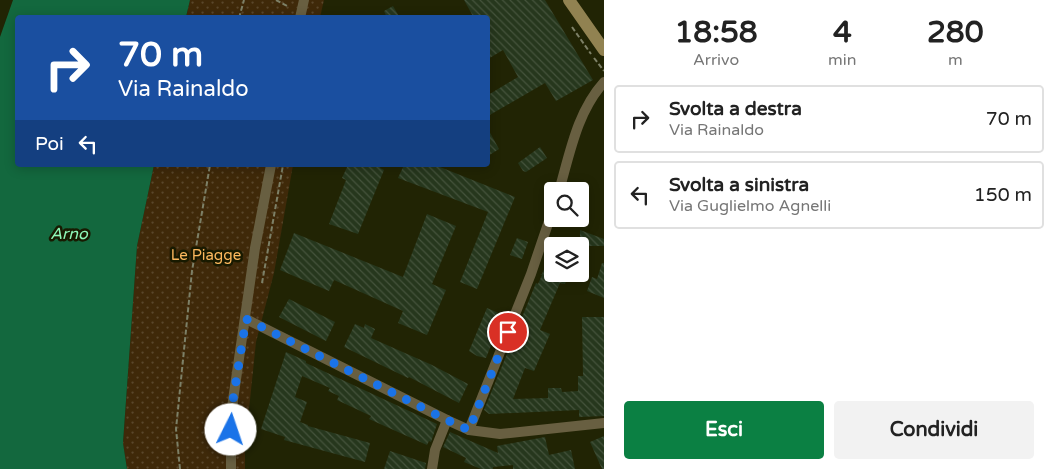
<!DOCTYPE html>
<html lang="it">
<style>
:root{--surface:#fff;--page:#f2f2f2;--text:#222;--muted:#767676;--line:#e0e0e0;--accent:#0b8043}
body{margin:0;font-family:"Varela Round",sans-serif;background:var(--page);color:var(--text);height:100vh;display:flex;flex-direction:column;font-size:19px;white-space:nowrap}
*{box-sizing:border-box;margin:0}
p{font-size:16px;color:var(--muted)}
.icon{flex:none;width:28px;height:28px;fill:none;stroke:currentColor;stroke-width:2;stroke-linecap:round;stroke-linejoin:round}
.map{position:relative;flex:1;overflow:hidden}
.sheet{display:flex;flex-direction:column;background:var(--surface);width:450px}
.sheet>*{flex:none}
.top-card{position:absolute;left:15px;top:15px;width:475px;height:152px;border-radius:5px;box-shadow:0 2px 12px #0003;background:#1a4fa0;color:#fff;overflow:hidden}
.buttons{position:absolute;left:544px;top:182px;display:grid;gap:10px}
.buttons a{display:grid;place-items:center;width:45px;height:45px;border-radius:5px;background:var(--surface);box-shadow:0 2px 12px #0003;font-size:25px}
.pin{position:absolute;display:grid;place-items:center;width:42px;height:42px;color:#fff;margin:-21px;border:2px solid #fff;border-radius:50%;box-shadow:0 1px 5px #0007}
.me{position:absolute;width:55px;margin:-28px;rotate:4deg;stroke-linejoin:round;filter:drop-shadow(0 0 4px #0008)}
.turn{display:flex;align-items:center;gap:18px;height:105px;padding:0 20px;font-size:22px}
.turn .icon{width:65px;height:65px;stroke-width:2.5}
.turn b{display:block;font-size:35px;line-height:42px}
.then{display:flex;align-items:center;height:48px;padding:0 20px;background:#0003;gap:10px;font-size:19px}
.eta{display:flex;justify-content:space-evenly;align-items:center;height:85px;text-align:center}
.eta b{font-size:30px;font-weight:800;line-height:35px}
.button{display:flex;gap:10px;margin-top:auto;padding:10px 20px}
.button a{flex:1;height:58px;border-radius:5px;background:var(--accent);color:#fff;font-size:20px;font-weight:800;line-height:58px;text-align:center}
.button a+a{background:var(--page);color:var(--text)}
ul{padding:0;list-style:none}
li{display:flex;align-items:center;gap:15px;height:68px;margin:0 10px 8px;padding:0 10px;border:2px solid var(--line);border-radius:5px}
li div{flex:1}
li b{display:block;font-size:19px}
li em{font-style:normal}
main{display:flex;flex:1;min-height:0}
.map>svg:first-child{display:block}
</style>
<main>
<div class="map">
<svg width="604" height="469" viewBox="0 0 604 469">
<defs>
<pattern id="green-dots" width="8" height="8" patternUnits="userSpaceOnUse" patternTransform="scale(1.25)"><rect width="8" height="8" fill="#3f2909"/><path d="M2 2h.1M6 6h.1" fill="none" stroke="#5a472b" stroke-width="1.8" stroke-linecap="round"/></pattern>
<pattern id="building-back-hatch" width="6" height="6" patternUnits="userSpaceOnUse" patternTransform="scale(1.25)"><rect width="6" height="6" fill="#26371d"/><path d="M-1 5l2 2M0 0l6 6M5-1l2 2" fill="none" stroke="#45533c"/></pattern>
</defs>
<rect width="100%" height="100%" fill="#212404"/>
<g fill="url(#green-dots)">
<path d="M190,0h134l-4,17 -134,1z"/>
<path d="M154,165h139l-19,108 -18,69 -11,106v21h-118l-4,-25 14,-198z"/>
</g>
<path fill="#13683e" d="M13,0h177l-4,17 -168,1v147h136l-17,81 -14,197 4,26h-127v-432z"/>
<g fill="url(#building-back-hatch)">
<path d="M464,0h81l48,80 -37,21 -11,-18 -57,33v-21l30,-18 -15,-27 -15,9v-41h-14z"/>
<path d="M393,6l7,12h-13l-3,-7z"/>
<path d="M488,129l11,20 -11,7z"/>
<path d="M540,147l7,11 -21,14 -3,-1 -5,-8z"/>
<path d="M348,165h33l-1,3 4,2 -26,64 -29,-10 17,-44 -4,-2z"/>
<path d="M404,165h31l80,32 -38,92 -17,-7 28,-70 -90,-34z"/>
<path d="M427,214l29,12 -24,58 14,6 -19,45 -29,-12 5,-12 -69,-31 -5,11 -49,-21 14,-37 109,44z"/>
<path d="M580,230l24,9v7h-24z"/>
<path d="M517,238l11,4 -6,17 -12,-4z"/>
<path d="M552,250v24h17l-4,10 -5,-1 -20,47 10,4 -16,37 -9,-3 -12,31 35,-1v-10h13l1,4 16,-1v-15h5l-1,-59h22v99l-25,1v-7l-90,4 -5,-4 52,-127 2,1 4,-9 -2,-1h2z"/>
<path d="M602,263h2v35l-17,-7 5,-14 5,2z"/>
<path d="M289,299l46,23 -9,19 -47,-24z"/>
<path d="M487,308l16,7 -17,43 -9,-2 -8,-5z"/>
<path d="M355,324l9,4 1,-4 10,5 -4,9 61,27 36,19 -9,19 -50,-26 -1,1 -64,-31z"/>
<path d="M286,352l20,9v2l131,61 -6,18 -2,-1 -2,4 -58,-26 2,-3 -34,-16 2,-4 -11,-5 2,-3 -28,-12 -7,21 12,5 -7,20 8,3v1l62,17 -5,19 -81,-22 1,-3 -24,-8z"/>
<path d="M450,432l48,21 -1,-7 48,-9 4,18 22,-5 4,19h-62v-4l-20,2v2h-12l-17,-7 2,-4 -23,-11z"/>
<path d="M604,436v33h-2l-12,-27z"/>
<path d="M390,451l36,12 -1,6h-41z"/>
</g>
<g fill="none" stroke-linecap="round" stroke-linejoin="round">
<g stroke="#7d8067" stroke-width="2" stroke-dasharray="5 2.5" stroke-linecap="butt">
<path d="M276,0l11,6"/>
<path d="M239,18l5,-18"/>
<path d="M572,27l19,27"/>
<path d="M594,58l10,13"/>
<path d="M262,283l21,-118"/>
<path d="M180,469l-4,-40 16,-158 18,-106"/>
</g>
<g stroke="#685f41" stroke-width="10">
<path d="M300,18l4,-18"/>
<path d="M559,191c11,-38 18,-79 45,-109"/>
<path d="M246,319l201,101 22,10 31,4 104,-11"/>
<path d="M469,430l62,-156 21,-62"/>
<path d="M231,469v-39l2,-30 22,-152 16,-83"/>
<path d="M432,469l3,-19 12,-30"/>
</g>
<path stroke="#918251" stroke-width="12" d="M569,0l35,50"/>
</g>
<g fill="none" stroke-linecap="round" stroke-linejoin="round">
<path stroke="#1a73e8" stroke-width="9" stroke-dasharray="0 16.2" d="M231,430l2,-30 13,-81 201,101 22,10 39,-98"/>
</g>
<g text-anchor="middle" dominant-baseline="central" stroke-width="5" stroke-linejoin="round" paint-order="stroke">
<g font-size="15" fill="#fcb85d" stroke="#181a00">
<text x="206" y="255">Le Piagge</text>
</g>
<g font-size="16" font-style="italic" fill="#8ef8b8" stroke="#181a00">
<text x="69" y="234">Arno</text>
</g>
</g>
</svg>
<div class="buttons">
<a><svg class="icon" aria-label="search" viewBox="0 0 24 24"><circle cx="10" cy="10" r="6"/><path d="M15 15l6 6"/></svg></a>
<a><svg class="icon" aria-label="layers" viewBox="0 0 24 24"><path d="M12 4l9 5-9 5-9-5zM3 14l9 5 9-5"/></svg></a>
</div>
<div class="pin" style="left:508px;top:332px;background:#d93025"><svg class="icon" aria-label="arrive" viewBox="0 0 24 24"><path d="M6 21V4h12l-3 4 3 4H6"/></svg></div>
<svg class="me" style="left:231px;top:430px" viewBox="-20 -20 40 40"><circle r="19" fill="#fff"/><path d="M0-13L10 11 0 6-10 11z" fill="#1a73e8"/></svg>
<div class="top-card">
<div class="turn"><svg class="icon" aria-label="right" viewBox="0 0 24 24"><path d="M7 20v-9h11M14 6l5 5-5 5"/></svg><div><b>70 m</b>Via Rainaldo</div></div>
<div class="then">Poi<svg class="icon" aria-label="left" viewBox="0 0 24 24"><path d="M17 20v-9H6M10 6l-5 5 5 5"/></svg></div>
</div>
</div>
<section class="sheet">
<div class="eta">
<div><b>18:58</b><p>Arrivo</p></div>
<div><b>4</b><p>min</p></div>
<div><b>280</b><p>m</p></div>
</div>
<ul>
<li><svg class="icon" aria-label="right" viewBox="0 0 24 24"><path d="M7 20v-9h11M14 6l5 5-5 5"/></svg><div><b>Svolta a destra</b><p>Via Rainaldo</p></div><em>70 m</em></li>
<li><svg class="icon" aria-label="left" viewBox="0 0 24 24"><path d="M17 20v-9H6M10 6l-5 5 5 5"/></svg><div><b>Svolta a sinistra</b><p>Via Guglielmo Agnelli</p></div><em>150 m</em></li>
</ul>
<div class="button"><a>Esci</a><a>Condividi</a></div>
</section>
</main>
